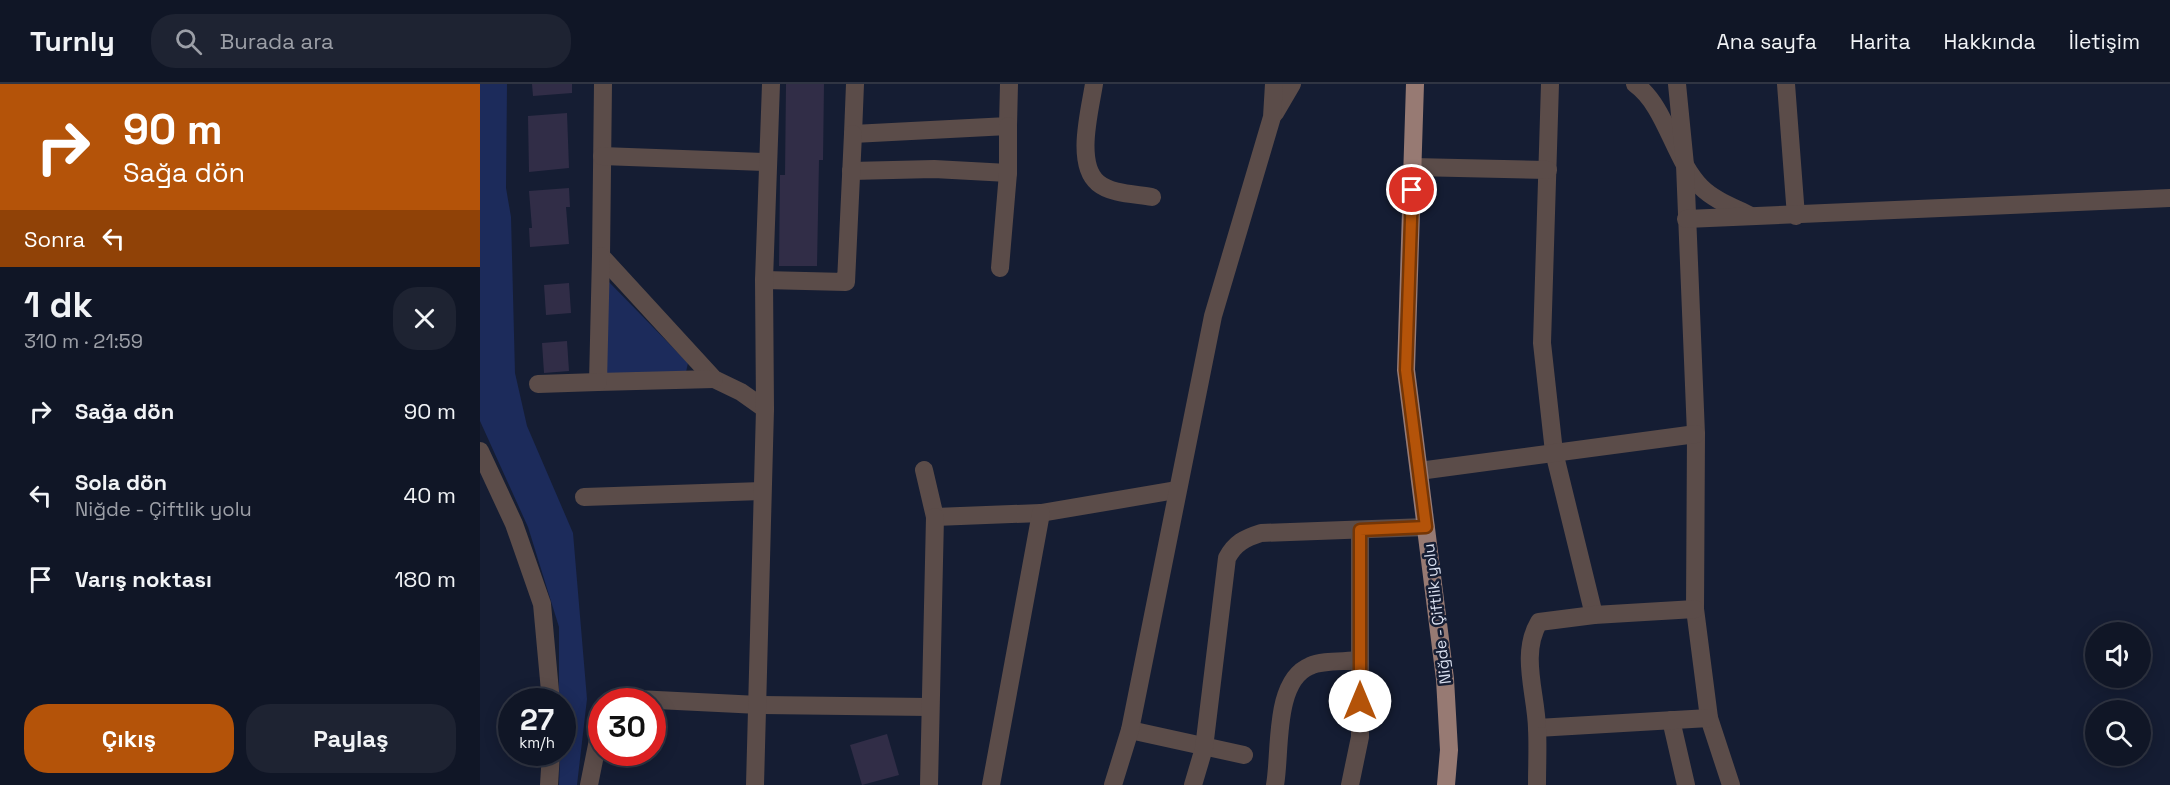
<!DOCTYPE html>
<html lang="tr">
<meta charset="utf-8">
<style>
:root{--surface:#101626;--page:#1e2332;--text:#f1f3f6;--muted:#9c9fa7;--line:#303543;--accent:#b45309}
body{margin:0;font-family:"Space Grotesk",sans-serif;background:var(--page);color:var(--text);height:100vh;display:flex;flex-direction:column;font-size:22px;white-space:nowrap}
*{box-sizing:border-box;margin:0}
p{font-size:20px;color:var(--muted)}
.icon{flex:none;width:33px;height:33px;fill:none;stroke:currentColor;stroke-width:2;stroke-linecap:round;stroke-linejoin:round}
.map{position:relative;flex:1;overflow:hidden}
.side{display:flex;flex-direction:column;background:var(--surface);width:480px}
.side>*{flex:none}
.top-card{background:#b45309;color:#fff;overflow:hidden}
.fabs{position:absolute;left:1605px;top:538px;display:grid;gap:12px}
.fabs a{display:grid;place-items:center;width:66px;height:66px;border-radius:50%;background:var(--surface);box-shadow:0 3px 15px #0003,0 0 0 2px var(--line);font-size:30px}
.speed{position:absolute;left:18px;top:604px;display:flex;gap:12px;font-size:30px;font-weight:700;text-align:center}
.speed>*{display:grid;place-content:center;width:78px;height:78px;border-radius:50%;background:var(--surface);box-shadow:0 3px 15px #0003,0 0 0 2px var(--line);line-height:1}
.speed small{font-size:15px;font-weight:400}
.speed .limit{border:9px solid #d22;background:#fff;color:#111}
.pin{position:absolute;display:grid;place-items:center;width:51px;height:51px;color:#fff;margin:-26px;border:3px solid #fff;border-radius:50%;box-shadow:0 2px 6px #0007}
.me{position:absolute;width:66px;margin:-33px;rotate:0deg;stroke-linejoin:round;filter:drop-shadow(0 0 4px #0008)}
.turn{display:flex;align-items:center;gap:21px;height:126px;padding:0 24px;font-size:27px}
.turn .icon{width:78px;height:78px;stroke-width:2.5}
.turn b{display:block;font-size:42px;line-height:51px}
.then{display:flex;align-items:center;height:57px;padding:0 24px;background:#0003;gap:12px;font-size:22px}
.round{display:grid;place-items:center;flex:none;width:63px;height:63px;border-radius:24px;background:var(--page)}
.headline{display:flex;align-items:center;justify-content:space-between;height:102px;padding:0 24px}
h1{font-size:36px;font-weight:700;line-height:45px}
.action{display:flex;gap:12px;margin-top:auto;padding:12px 24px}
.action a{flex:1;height:69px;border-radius:24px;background:var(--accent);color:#fff;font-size:24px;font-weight:700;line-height:69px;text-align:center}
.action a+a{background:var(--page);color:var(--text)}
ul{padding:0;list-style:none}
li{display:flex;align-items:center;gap:18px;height:84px;padding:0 24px}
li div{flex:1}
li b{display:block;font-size:22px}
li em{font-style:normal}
header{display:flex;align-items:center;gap:36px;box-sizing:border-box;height:84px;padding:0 30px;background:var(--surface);border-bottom:2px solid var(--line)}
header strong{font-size:28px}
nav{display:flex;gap:33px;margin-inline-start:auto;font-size:21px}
.search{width:420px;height:54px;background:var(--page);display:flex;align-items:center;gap:15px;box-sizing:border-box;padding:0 21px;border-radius:24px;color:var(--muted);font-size:22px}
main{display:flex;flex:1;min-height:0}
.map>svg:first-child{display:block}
</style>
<header>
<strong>Turnly</strong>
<div class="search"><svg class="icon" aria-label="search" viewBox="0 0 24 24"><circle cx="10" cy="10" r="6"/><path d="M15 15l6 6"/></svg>Burada ara</div>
<nav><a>Ana sayfa</a><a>Harita</a><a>Hakkında</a><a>İletişim</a></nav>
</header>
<main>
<section class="side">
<div class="top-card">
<div class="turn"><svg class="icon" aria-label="right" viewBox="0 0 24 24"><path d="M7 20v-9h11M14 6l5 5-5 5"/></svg><div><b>90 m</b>Sağa dön</div></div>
<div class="then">Sonra<svg class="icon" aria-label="left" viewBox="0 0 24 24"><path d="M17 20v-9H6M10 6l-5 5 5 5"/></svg></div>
</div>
<div class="headline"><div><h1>1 dk</h1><p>310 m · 21:59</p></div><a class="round"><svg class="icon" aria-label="close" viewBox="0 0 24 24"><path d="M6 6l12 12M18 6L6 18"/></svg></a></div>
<ul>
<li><svg class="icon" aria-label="right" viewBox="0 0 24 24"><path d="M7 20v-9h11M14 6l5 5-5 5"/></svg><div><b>Sağa dön</b></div><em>90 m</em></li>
<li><svg class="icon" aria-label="left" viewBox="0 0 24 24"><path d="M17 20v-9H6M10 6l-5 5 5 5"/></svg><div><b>Sola dön</b><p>Niğde - Çiftlik yolu</p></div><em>40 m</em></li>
<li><svg class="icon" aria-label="arrive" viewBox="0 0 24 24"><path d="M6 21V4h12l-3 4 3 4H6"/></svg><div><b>Varış noktası</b></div><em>180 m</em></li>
</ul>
<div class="action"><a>Çıkış</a><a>Paylaş</a></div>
</section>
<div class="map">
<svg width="1690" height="701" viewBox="0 0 1690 701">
<rect width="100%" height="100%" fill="#151d33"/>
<g fill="#1c2b5b">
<path d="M0,0h27l-1,104 5,29 4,156 12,53 46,107 14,166 -10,86h-18l3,-83h-3v-75l-31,-100 -48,-106z"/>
<path d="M127,196l81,83 -2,9 -82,3z"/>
</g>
<g fill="#312d47">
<path d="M52,0h40v9l-39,3z"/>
<path d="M306,0h38l-1,76h-4l-2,106h-38l1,-91h5z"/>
<path d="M87,29l2,55 -40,4 -1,-56z"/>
<path d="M89,104l1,19h-4l3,37 -39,3 -1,-19h3l-3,-37z"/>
<path d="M89,199l2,30 -25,2 -2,-30z"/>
<path d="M87,257l2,30 -25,2 -2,-30z"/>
<path d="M407,650l12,41 -37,10 -12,-40z"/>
</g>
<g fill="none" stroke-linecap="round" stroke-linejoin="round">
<g stroke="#5b4c49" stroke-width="18">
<path d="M123,0l-2,172 113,123 27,13 24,17"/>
<path d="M375,0l-2,50 155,-8 1,-42"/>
<path d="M614,0c-4,26 -19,80 4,99 13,11 37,11 54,14"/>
<path d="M1070,0l-8,259 12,109 40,163"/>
<path d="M1155,0c31,22 39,76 66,103 13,13 32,20 48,28"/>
<path d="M1197,0l8,81 11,269 -1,175 14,109 22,67"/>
<path d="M1306,0l10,132"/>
<path d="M795,29l17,-29"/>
<path d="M122,72l165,6"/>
<path d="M933,83l135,3"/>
<path d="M371,87l83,-2 74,4"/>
<path d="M1206,135l484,-21"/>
<path d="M121,172l-3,126 116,-3"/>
<path d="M520,184l8,-95v-47"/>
<path d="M284,196l82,2 7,-148"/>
<path d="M58,300l60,-2"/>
<path d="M0,367l34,73 28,80 9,98"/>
<path d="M444,386l11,47 106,-4 135,-23"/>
<path d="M939,387l277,-37"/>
<path d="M104,413l178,-6"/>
<path d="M128,618l8,-4 143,7 170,2"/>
<path d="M1191,636l15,65"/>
<path d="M1057,644l172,-10"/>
<path d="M650,646l114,25"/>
<path d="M69,701l2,-32"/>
<path d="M109,701l13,-65"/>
<path d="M275,701l10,-376 -1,-129 7,-196"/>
<path d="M449,701l6,-268"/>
<path d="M511,701l50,-272"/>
<path d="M633,701l17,-55 83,-414 59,-199 2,-33"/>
<path d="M713,701l11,-37 23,-190c8,-15 18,-20 34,-25l165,-6"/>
<path d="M795,701c6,-32 -2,-104 35,-119 13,-6 35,-4 50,-6"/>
<path d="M870,701l10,-48v-207"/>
<path d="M1057,701c0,-19 1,-38 0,-57 -1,-35 -17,-74 2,-106l55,-7 101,-6"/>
</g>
<path stroke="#977a73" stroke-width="18" d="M935,0l-9,286 39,309 4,71 -3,35"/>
</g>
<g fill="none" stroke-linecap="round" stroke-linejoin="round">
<g stroke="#753606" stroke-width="15">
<path id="route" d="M880,617v-171l66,-3 -20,-157 6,-180"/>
</g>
<use href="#route" stroke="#b45309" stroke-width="10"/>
</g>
<g text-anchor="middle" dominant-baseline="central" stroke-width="5" stroke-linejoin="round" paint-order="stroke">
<g font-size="16" fill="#d9dfef" stroke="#151d33">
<text transform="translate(957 530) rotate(-97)">Niğde - Çiftlik yolu</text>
</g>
</g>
</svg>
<div class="fabs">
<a><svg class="icon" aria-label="sound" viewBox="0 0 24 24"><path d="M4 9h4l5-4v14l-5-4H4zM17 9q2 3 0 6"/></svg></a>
<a><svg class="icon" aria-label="search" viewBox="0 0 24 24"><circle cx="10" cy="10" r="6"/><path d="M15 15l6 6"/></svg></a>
</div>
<div class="speed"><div>27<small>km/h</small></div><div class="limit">30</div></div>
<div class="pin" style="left:932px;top:106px;background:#d93025"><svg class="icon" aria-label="arrive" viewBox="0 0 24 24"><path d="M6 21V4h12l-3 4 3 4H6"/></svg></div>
<svg class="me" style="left:880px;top:617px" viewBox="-20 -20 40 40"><circle r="19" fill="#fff"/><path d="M0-13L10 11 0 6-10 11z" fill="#b45309"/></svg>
</div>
</main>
